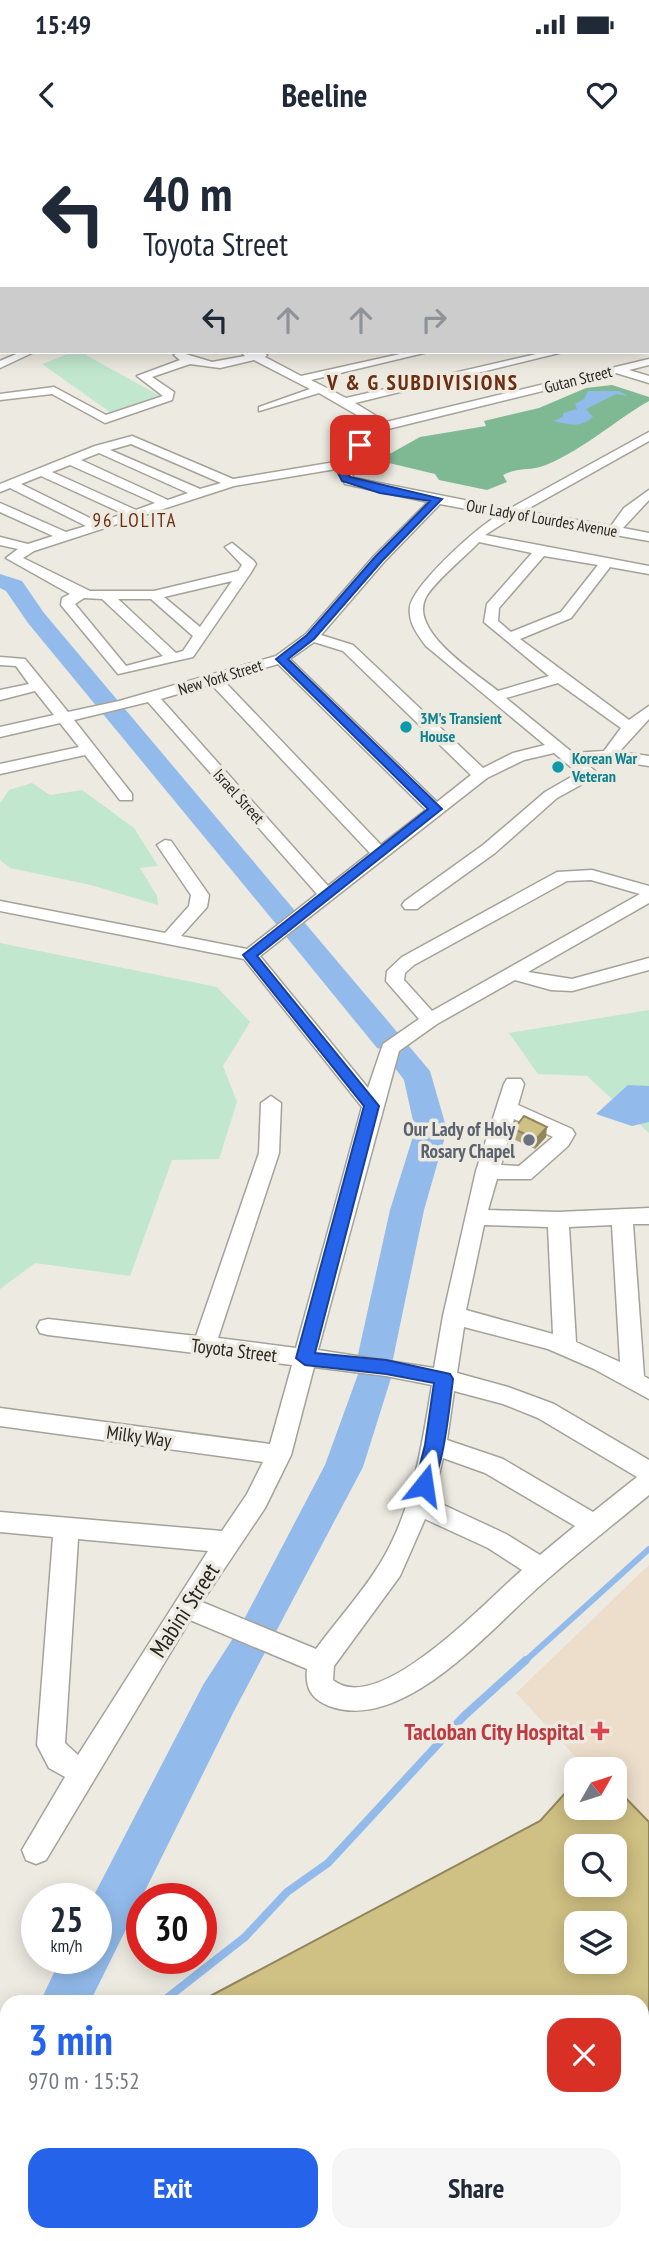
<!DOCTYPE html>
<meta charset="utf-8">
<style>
:root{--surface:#fff;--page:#f6f6f7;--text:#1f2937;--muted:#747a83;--accent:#2563eb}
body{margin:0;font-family:"PT Sans Narrow",sans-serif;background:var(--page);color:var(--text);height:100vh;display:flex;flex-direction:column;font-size:26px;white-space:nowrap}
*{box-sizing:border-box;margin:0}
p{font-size:23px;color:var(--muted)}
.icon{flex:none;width:38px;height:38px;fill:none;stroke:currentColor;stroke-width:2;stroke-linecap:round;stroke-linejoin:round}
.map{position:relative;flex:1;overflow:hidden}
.sheet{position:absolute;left:0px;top:1855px;width:649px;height:247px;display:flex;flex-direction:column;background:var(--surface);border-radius:21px 21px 0 0;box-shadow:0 4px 18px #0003}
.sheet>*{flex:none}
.guide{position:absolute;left:0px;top:0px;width:649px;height:214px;box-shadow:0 4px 18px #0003;background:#fff;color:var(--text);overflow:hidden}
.needle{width:46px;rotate:51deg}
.tools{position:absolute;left:564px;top:1617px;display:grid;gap:14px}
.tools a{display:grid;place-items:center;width:63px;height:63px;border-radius:14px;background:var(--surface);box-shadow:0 4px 18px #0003;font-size:35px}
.speed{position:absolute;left:21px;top:1743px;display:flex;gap:14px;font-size:35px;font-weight:700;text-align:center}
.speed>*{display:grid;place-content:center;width:91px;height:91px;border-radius:50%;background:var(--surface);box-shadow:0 4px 18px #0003;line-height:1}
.speed small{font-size:18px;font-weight:400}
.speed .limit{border:10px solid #d22;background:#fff;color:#111}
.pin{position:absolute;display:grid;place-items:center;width:60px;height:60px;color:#fff;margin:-30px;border-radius:14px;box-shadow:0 4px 10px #0006}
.me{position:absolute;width:77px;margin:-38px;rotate:15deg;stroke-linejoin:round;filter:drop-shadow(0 0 5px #0008)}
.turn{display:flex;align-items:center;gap:24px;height:147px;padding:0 28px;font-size:32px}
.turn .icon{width:91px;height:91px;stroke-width:2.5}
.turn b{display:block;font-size:49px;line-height:60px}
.lanes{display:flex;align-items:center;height:66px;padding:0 28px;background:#0003;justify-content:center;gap:35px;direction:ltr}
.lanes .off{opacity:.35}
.round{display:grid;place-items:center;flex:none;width:74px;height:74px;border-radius:21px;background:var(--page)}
.summary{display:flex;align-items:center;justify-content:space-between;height:119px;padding:0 28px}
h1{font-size:42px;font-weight:700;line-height:52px;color:var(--accent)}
.cta{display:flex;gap:14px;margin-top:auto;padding:14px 28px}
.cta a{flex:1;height:80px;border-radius:21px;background:var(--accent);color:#fff;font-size:28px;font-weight:700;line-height:80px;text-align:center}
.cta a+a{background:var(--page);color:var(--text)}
.status{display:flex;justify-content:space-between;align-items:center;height:49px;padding:0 35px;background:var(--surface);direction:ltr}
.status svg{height:19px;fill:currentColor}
header{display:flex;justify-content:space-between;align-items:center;height:91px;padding:0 28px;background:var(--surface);font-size:32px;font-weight:700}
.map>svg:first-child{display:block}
</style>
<div class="status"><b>15:49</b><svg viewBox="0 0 49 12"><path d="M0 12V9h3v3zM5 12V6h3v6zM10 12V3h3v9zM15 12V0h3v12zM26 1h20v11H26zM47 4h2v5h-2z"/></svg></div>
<header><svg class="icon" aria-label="back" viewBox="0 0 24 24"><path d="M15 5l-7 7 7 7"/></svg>Beeline<svg class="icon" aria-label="heart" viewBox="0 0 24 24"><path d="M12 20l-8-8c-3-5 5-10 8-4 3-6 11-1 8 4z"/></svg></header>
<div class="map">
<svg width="649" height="2101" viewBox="0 0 649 2101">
<rect width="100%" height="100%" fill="#edeae1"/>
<path fill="#eddecb" d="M649,1425v269l-35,-36v-29h-27l-71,-76z"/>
<g fill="#c1e7ce">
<path d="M73,212h20l-7,3 74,41 -50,16 -68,-48z"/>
<path d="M32,643l18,12 32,-5 52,38 24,38 -18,2 17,28 1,9 -67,-20 -81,-17 -10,-8v-57l9,-13z"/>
<path d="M0,803l217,44 33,35 -27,44 14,36 -18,57 -47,1 -42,116 -95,-13 -35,26z"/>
<path d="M649,870v123l-62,-57 -49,-2 -29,-41z"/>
</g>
<path fill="#7eb994" d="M612,245l37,12v4c-32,18 -74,55 -109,66 -15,4 -20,0 -37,8l4,7 -20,8 -48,-10 -4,-6 -46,-11 -3,-7 34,-19 66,-11 -2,-5 55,-13 47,-20z"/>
<g fill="#92bbeb">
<path d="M588,251h31l9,5 -12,-2 -30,15 7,8c-15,12 -23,7 -40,4l10,-4v-4l14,-4 -2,-5 9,-5z"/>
<path d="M628,945l21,1v36l-17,4 -36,-12z"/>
</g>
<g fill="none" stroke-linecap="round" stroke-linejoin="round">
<path stroke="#92bbeb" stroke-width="6" d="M524,1522l125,-113"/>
<path stroke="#92bbeb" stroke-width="8" d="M162,1862l83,-65 42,-45 41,-29 136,-147 62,-56"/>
<g fill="#92bbeb" fill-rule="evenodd">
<path d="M230,0h17l-2,2z"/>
<rect x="0" y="44" width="2" height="4"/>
</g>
<g fill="#92bbeb" fill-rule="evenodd">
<path d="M0,434l22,7 22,32 252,299 2,9 6,1 126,149 17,59 -23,80 -31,149 -5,9 4,7 -29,92 -130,246 -143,289h-50l21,-44h35v-59h-4l111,-214 36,-56 86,-164 36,-99 -4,-7 33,-149 25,-80 -11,-50 -23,-31 -4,-1 -93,-114 -4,-6 2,-3 -6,-1 -248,-301 -22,-32 -6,-3z"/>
<path d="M7,1884v51l-7,3v-51z"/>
</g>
<g stroke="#a4a299" stroke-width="3">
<g id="street">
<path d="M105,0h10l2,2h-11z"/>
<path d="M2,35v6l-2,1v-6z"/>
<path d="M648,45l1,1v6l-1,-1z"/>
<rect x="648" y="70" width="1" height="6"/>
<rect x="648" y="127" width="1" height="6"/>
<rect x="0" y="136" width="2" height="6"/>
<rect x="0" y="166" width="2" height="6"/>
<rect x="0" y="196" width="2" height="7"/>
<path d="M21,212h13l-34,16v-7z"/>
<path d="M179,212l33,10 33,-6 -4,-4h21l5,3 -2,2 36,19 108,-24h19l-117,28 35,18 199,-46h18l-208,51 31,19 263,-63v6l-20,5 20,6v7l-33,-10 -228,56 -42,37 8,12 155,31 140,-77v9l-125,70 87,15 13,-18 25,-18v10l-26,28 26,5v8l-136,-24 -28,18 164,31v8l-39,-7 -39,51 -51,21 109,81 20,-14v13l-30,33 30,4v10l-40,-6 -25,2 11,9v6l-38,21 -62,55 -78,56h-12l-3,-4 3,-4 78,-56 62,-53 33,-19 -24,-20 -30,7 -37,18 -227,178 108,132 15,-44 36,-25 -33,-38 1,-10 15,-14 155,-85 35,-2 57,16v17l-121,69 44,7 77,-21v12l-77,21 -21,-1 -36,-10 -78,44 -38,27 -81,299 116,18 9,-52 33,-145 28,-87 3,-5h14l3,5 -6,21 54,24 3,5 -7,12 -37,33h-34l-9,31 70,2 91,-4v16h-16l11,152 5,3v20l-55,-30 -46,-20 -84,-22 -7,46 51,14 46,17 95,56v35c-36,30 -72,58 -107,89 -51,44 -138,150 -213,122 -18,-7 -24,-18 -22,-37l-117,-49 -144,240 -10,4 -10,-4 -4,-10 43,-73 -16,-9 -12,-23 16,-208 -53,-5v-20l222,19 25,-37 16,-32 -263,-36v-18l270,36 22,-79 -244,-30 -8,-2 -3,-6 3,-6 8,-2 148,17 63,-183 2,-50 10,-7 10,7 -2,50 -61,185 78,10 66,-241 -118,-148 -244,-48v-10l165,32 24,-27 2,-11 -34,-50 8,-5 6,1 38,54 -2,12 -26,29 66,13 70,-55 -169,-192 -74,18 58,74v6h-12l-35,-45 -85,19v-10l79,-17 -19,-24 -60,14v-10l54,-12 -19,-24 -35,9v-10l29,-6 -13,-18 -16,-1v-8l25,2 43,53 51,-11 157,-45 30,-22 68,-78 54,-54 -83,-18 -9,-15 -102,17 -200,65 -11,7 67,33h64l84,-20 4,-6 -17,-18 7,-4 22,18 2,3 -6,10 -57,83 -75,17 -57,-69 1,-7 8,-4 -64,-36 12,-9 -18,-4v-8l28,7 25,-8 -53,-24v-9l66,29 20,-6 -76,-38 -10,4v-8l95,-38 37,-10 101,43 102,-17 41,-36 -57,-33 -60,18v-4l51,-18 -56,-29 -34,8 -30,-4 -38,13 22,15 -2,8 -67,23 -53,-29 -52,6v-6l54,-7 52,28 57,-19 -26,-20 43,-16 -6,-5zM131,304l90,39 -21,6 -90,-39zM99,313l89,40 -20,7 -87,-40zM70,325l85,38 -19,7 -84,-38zM41,336l83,38 -26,8 -77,-38zM440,364l59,11c-20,10 -86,70 -89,92 -2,15 7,27 16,39l119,99 -32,8 -30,15 -130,-123 -32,-10 63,-73zM479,402l53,11 -45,51 -3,18 65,54 -51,15c-22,-18 -90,-60 -72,-94 10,-17 39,-40 53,-55zM544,416l54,9 -37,47 -50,20 -13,-11 1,-13zM232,441l-32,46 -36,-30zM84,458l18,1 61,57 -37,10 -51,-62zM118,459h33l42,37 -10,15 -7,2zM314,502l29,9 128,124 -34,27 -147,-143zM278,524l148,146 -45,35 -158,-165zM558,543l63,45 -17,23 -31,2 -67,-55zM211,544l159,169 -42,33 -167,-187zM591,740l49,14 -208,117 -28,-31 1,-7 9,-8 153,-84zM514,979l39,18 -34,29 -18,-1zM484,1085l64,2 5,107 -87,-24zM612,1085l8,137 -44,-20 -7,-115zM314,1227l72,9 46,9c-10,60 -19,124 -51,177 -18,30 -44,58 -65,87l-114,-47 63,-94 26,-53zM454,1251l49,13 35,14 99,59 -44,35 -90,-53 -56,-19zM443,1318l42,15 90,53 -35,29 -34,-21 -73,-34zM425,1379l63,29 34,22c-34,29 -143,148 -189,110l1,-14 66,-90zM78,1399l130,12 -130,204 -13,-12z"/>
</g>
</g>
<g stroke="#a4a299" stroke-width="3">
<g id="secondary">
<path d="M341,0h25l-26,2z"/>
<path d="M609,0h13l1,2h-13z"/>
<path d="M648,19l1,1v8l-1,-1z"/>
<rect x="0" y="61" width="2" height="8"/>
</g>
</g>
<g stroke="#8c7744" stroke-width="4">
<g id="highway">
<path d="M63,0h22l-23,2z"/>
<path d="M2,11v10l-2,1v-10z"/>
</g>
</g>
<use href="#street" fill="#fff" fill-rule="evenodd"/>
<use href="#secondary" fill="#fff" fill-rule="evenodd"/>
<use href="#highway" fill="#c3a357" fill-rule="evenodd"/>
</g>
<g fill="#b2a571">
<path d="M514,989l32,8 -11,12 -22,-10z"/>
<path d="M382,2095h154l-12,6h-137z"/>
</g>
<g fill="#91865c">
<path d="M547,987l-1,10 -11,12 1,-10z"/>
<path d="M649,2025v11l-7,4v-12z"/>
<path d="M514,2095h22l-12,6h-22z"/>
</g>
<g fill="#cfc083" stroke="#91865c" stroke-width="2" fill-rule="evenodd">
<path d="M524,976l23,11 -11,12 -22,-10z"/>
<path d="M592,1623l6,6h-12z"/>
<path d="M576,1641v27h38v-22l35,36v343l-7,3v-166h-443l341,-181zM576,1706h38v39h-38zM576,1783h38v39h-38z"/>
<path d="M394,2095h120l-12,6h-103z"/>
</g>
<path fill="#2563eb" stroke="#184099" stroke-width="2" d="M357,303l8,2 -21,21 6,11 92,22 -60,62 -68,78 -26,20 154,150 -185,147 122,150 -64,247 71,7 64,14 3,5c-3,21 -10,107 -29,114l-9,-8 10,-40 9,-62 -48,-9 -81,-9 -9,-7 68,-252 -121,-151 185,-146 -152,-150 31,-24 68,-78 55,-56 -50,-8 -38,-12 -8,-16z"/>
<g fill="#0f9aa8" stroke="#edeae1" stroke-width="2.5">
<circle cx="406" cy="587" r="7"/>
<circle cx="558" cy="627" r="7"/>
</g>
<circle fill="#6b7280" stroke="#edeae1" stroke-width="2.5" cx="529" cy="1000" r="7"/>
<path fill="#e0444e" stroke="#edeae1" stroke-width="2.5" d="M596.5 1580.5h7v7h7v7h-7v7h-7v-7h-7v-7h7z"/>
<g text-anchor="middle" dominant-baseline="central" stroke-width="7" stroke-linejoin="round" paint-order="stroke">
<g font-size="16" fill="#272622" stroke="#edeae1">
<text transform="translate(578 239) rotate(-14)">Gutan Street</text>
<text transform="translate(542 378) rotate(10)">Our Lady of Lourdes Avenue</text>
<text transform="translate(220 537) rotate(-17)">New York Street</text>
<text transform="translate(239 656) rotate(48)">Israel Street</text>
</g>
<g font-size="16" font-weight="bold" fill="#0d838f" stroke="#edeae1" text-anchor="start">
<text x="420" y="578">3M's Transient<tspan x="420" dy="18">House</tspan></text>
<text x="572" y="618">Korean War<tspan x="572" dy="18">Veteran</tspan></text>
</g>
<g font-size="19" letter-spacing="2" fill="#6d2d0f" stroke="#edeae1">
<text x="135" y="380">96 LOLITA</text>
</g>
<g font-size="19" font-weight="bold" fill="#5b616d" stroke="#edeae1" text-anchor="end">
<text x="515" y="989">Our Lady of Holy<tspan x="515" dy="22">Rosary Chapel</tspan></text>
</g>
<g font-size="19" fill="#272622" stroke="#edeae1">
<text transform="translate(234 1210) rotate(7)">Toyota Street</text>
<text transform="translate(139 1296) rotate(8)">Milky Way</text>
</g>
<g font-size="21" font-weight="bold" letter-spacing="2" fill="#6d2d0f" stroke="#edeae1">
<text x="423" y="242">V &amp; G SUBDIVISIONS</text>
</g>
<g font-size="23" fill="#272622" stroke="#edeae1">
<text transform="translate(184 1470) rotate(-57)">Mabini Street</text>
</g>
<g font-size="23" font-weight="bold" fill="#be3a42" stroke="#edeae1" text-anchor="end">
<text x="584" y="1591">Tacloban City Hospital</text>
</g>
</g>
</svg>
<div class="tools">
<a><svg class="needle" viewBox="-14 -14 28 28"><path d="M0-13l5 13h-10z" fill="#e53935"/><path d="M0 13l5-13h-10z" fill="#747a83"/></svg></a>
<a><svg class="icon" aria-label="search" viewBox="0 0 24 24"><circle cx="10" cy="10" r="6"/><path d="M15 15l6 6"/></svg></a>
<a><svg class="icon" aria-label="layers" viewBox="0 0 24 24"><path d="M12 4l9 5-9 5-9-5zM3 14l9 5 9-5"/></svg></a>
</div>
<div class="speed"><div>25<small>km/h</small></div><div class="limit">30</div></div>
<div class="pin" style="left:360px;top:305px;background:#d93025"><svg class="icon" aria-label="arrive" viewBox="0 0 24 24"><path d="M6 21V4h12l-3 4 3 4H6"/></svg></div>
<svg class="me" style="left:424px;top:1345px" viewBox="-20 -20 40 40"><path d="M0-17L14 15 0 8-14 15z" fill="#2563eb" stroke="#fff" stroke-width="4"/></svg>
<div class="guide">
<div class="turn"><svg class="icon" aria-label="left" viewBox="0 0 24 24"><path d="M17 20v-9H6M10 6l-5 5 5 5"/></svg><div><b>40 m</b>Toyota Street</div></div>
<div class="lanes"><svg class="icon" aria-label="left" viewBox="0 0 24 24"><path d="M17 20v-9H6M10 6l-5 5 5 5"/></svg><svg class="icon off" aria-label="ahead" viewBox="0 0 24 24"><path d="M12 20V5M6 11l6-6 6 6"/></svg><svg class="icon off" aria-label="ahead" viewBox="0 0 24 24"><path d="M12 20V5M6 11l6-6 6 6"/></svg><svg class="icon off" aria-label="right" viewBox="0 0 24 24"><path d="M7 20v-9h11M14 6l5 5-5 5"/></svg></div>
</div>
<section class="sheet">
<div class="summary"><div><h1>3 min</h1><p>970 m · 15:52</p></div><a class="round" style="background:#d93025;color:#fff"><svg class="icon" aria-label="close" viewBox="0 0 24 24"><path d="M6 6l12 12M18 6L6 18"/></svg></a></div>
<div class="cta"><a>Exit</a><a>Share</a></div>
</section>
</div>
